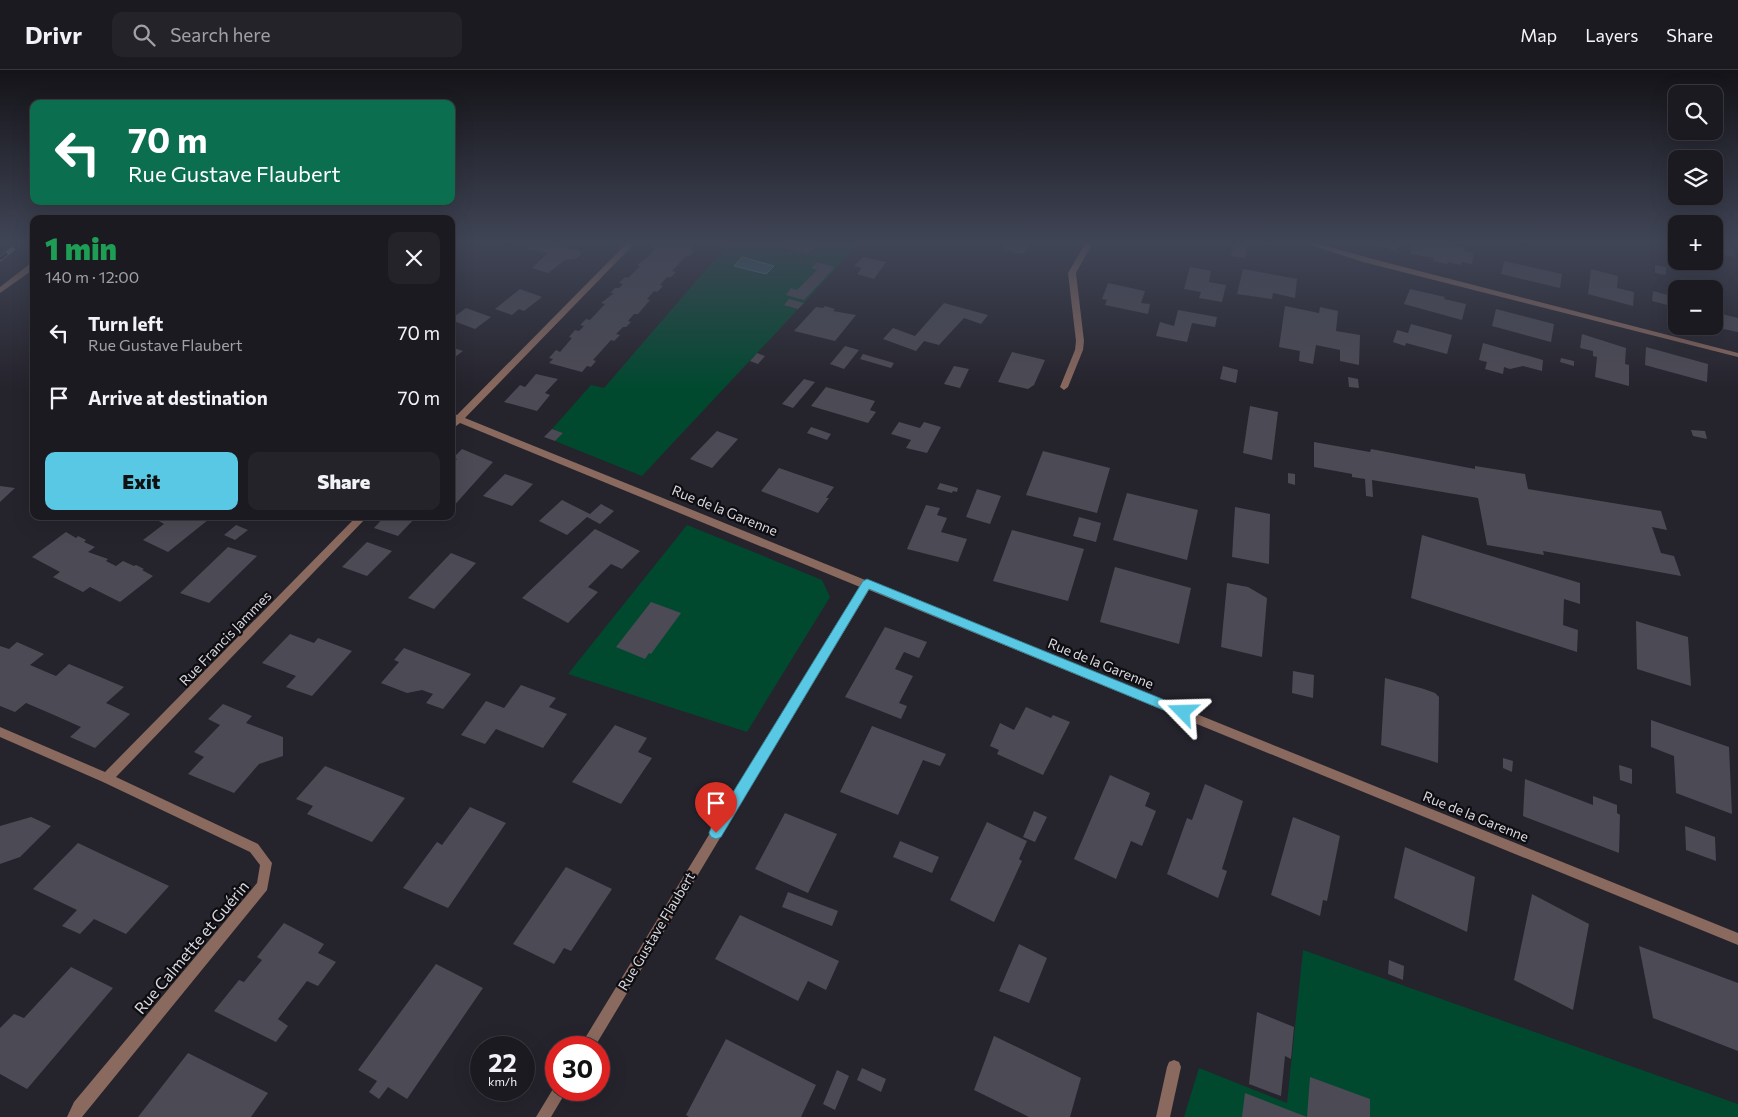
<!DOCTYPE html>
<meta charset="utf-8">
<style>
:root{--surface:#1c1a21;--page:#25232a;--text:#f1f3f6;--muted:#a0a1a5;--line:#3a383f;--accent:#59c8e4}
body{margin:0;font-family:Commissioner,sans-serif;background:var(--page);color:var(--text);height:100vh;display:flex;flex-direction:column;font-size:19px;white-space:nowrap}
*{box-sizing:border-box;margin:0}
p{font-size:16px;color:var(--muted)}
.icon{flex:none;width:28px;height:28px;fill:none;stroke:currentColor;stroke-width:2;stroke-linecap:round;stroke-linejoin:round}
.map{position:relative;flex:1;overflow:hidden}
.side{position:absolute;left:30px;top:145px;width:425px;height:305px;display:flex;flex-direction:column;background:var(--surface);border-radius:10px;box-shadow:0 5px 20px #0002,0 0 0 1px var(--line)}
.side>*{flex:none}
.guide{position:absolute;left:30px;top:30px;width:425px;height:105px;border-radius:10px;box-shadow:0 5px 20px #0002,0 0 0 1px var(--line);background:#0b6e4f;color:#fff;overflow:hidden}
.fabs{position:absolute;left:1668px;top:15px;display:grid;gap:10px}
.fabs a{display:grid;place-items:center;width:55px;height:55px;border-radius:10px;background:var(--surface);box-shadow:0 5px 20px #0002,0 0 0 1px var(--line);font-size:25px}
.speed{position:absolute;left:470px;top:966px;display:flex;gap:10px;font-size:25px;font-weight:700;text-align:center}
.speed>*{display:grid;place-content:center;width:65px;height:65px;border-radius:50%;background:var(--surface);box-shadow:0 5px 20px #0002,0 0 0 1px var(--line);line-height:1}
.speed small{font-size:12px;font-weight:400}
.speed .limit{border:8px solid #d22;background:#fff;color:#111}
.pin{position:absolute;display:grid;place-items:center;width:42px;height:42px;color:#fff;margin:-51px -21px;border-radius:50% 50% 50% 0;rotate:-45deg;box-shadow:0 0 5px #0007}
.pin .icon{rotate:45deg}
.me{position:absolute;width:55px;margin:-28px;rotate:292deg;stroke-linejoin:round;filter:drop-shadow(0 0 4px #0008)}
.turn{display:flex;align-items:center;gap:18px;height:105px;padding:0 15px;font-size:22px}
.turn .icon{width:65px;height:65px;stroke-width:2.5}
.turn b{display:block;font-size:35px;line-height:42px}
.round{display:grid;place-items:center;flex:none;width:52px;height:52px;border-radius:10px;background:var(--page)}
.head{display:flex;align-items:center;justify-content:space-between;height:85px;padding:0 15px}
h1{font-size:30px;font-weight:800;line-height:38px;color:#1e9e55}
.primary-button{display:flex;gap:10px;margin-top:auto;padding:10px 15px}
.primary-button a{flex:1;height:58px;border-radius:10px;background:var(--accent);color:#111;font-size:20px;font-weight:800;line-height:58px;text-align:center}
.primary-button a+a{background:var(--page);color:var(--text)}
ul{padding:0;list-style:none}
li{display:flex;align-items:center;gap:15px;height:65px;padding:0 15px}
li div{flex:1}
li b{display:block;font-size:19px}
li em{font-style:normal}
header{display:flex;align-items:center;gap:30px;box-sizing:border-box;height:70px;padding:0 25px;background:var(--surface);border-bottom:1px solid var(--line)}
header strong{font-size:24px}
nav{display:flex;gap:28px;margin-inline-start:auto;font-size:18px}
.search{width:350px;height:45px;background:var(--page);display:flex;align-items:center;gap:12px;box-sizing:border-box;padding:0 18px;border-radius:10px;color:var(--muted);font-size:19px}
.map>svg:first-child{display:block}
</style>
<header>
<strong>Drivr</strong>
<div class="search"><svg class="icon" aria-label="search" viewBox="0 0 24 24"><circle cx="10" cy="10" r="6"/><path d="M15 15l6 6"/></svg>Search here</div>
<nav><a>Map</a><a>Layers</a><a>Share</a></nav>
</header>
<div class="map">
<svg width="1738" height="1047" viewBox="0 0 1738 1047">
<rect width="100%" height="100%" fill="#25232c"/>
<g fill="#00492f">
<path d="M728,174h131l-217,232 -87,-35 8,-8 -11,-4 39,-44 13,3z"/>
<path d="M687,455l135,55 8,17 -83,135 -179,-58z"/>
<path d="M1303,880l435,154v13h-554l15,-49 88,35z"/>
</g>
<path fill="#2a6769" stroke="#5e898c" d="M742,187l32,9 -8,8 -32,-8z"/>
<g fill="#4c4a54">
<path d="M525,174h26l16,5h11l4,5 -7,5 -10,1 -17,13 -16,-5 16,-15 -20,-5z"/>
<path d="M656,174h40l-5,5 4,1 -5,6 -3,-1 -15,16 4,1 -5,5h-4l-7,8 3,1 -6,6 -3,-1 -7,8 3,1 -12,14h-4l-6,7 3,1 -5,5h-3l-7,7 4,1 -6,6 -3,-1 -18,20 3,1 -5,6 -4,-1 -5,6 -33,-9 4,-4 -4,-1 7,-8 4,2 12,-14 -3,-1 6,-7 4,1 5,-5 -4,-1 6,-6 4,1 15,-16 -4,-1 13,-10h-4l5,-5h4l4,-4 -4,-1 6,-6 3,1 12,-12 -3,-1 12,-9 6,-8h-2z"/>
<path d="M772,174h45l-8,10z"/>
<path d="M1006,174h24l-7,10 -20,-5z"/>
<path d="M1234,174l13,1 -2,13 -14,-2z"/>
<path d="M1399,174l-3,7 -18,-6v-1z"/>
<path d="M1413,174h35l17,4 -1,3 10,2 -2,11 -10,-2 -2,3 -12,-3 -1,2 -14,-3 1,-3 -24,-4z"/>
<path d="M1714,174h19l2,13 -21,-4z"/>
<path d="M863,187l23,5 -12,17 -17,-5 5,-6 -8,-2z"/>
<path d="M1504,191l58,13 -2,14 -59,-14z"/>
<path d="M817,192l18,5 -31,33 -18,-5 5,-7 6,2 20,-20 -6,-2z"/>
<path d="M1655,195l11,2v8l-11,-2z"/>
<path d="M1190,197l21,4 -2,11 17,3 -4,17 -23,-4 2,-6 -17,-3z"/>
<path d="M1243,199l54,10 -2,19 -22,-5 -1,6 -35,-5z"/>
<path d="M1591,199l27,7 -1,12 17,4 -1,14 -45,-12z"/>
<path d="M1108,213l37,8 -4,12 9,1 -2,10 -43,-9 2,-5 -5,-1z"/>
<path d="M520,219l22,8 -18,14 -5,-2 -7,6 -17,-6z"/>
<path d="M1410,219l35,8 -1,2 22,5 -4,16 -58,-16z"/>
<path d="M1653,221l18,5v10l-19,-5z"/>
<path d="M789,229l15,4 -6,6 -14,-4z"/>
<path d="M944,233l44,12 -7,9 -17,-6 -25,27 -15,-4 -8,10 -33,-12 10,-11 22,8z"/>
<path d="M825,236l10,3 -2,2 23,4 -21,26 -41,-10 22,-24 7,1z"/>
<path d="M1285,236l34,7 1,-6 18,4 -2,20 24,4 -1,30 -19,-4v-11l-24,-5 -3,19 -14,-3 1,-10 -21,-4z"/>
<path d="M466,238l25,9 -16,12 -24,-9v-5l4,1z"/>
<path d="M1496,239l58,15 -3,18 -59,-16z"/>
<path d="M1178,240l39,7 -2,10 -23,-4 -5,19 -31,-6 4,-14 14,4z"/>
<path d="M1714,242l24,6v14l-24,-5z"/>
<path d="M1411,254l41,11 -5,19 -41,-11 -1,3 -12,-4 4,-12 11,3z"/>
<path d="M1582,264l44,14 -1,16 4,1v21l-34,-9 2,-20 -4,-1v-5l-13,-3z"/>
<path d="M1483,273l60,17 -1,11 -19,-5 -13,3 -6,-2 -1,7 -18,-5 2,-7 -8,-2z"/>
<path d="M845,276l14,4 -15,19 -14,-5z"/>
<path d="M451,277l12,4 -12,9z"/>
<path d="M1646,277l62,17 -1,18 -62,-17z"/>
<path d="M1012,282l33,8 -11,25 -6,4 -30,-7z"/>
<path d="M757,283l8,3 -7,8 -8,-3z"/>
<path d="M863,284l31,9 -3,5 -31,-9z"/>
<path d="M1561,288l13,3v5l-14,-4z"/>
<path d="M954,296l15,3 -9,19 -16,-4z"/>
<path d="M1223,296l15,4 -2,13 -16,-4z"/>
<path d="M536,304l22,5 -13,14 5,2 -13,16 -33,-9 16,-17 5,2z"/>
<path d="M1348,307l10,2 1,9 -10,-1z"/>
<path d="M804,309l11,3 -22,26 -11,-4z"/>
<path d="M826,317l49,14 -5,9 6,2 -8,11 -57,-17z"/>
<path d="M1250,336l28,6 -6,48 -29,-7z"/>
<path d="M899,352l21,6 4,-6 17,5 -14,26 -21,-5 5,-8 -20,-6z"/>
<path d="M811,357l6,2 14,5 -4,6 -20,-7z"/>
<path d="M552,359l11,4 -8,8 -11,-4z"/>
<path d="M1691,360l14,1 2,8 -14,-3z"/>
<path d="M717,361l21,8 -26,29 -22,-9z"/>
<path d="M1314,372l56,10 1,-3 104,20v-3l50,8 3,15 133,22 6,19 -15,-3 9,26 13,3 7,20 -138,-25 1,4 -57,-10 -9,-47 -106,-18 1,17 -7,-1 -1,-17 -13,-2v-3l-38,-7z"/>
<path d="M462,379l31,13 -42,47v-48l3,1 3,-3 -4,-1z"/>
<path d="M1043,381l67,17 -13,45 -71,-18z"/>
<path d="M779,398l55,19 -8,11h3l-11,15 -57,-22z"/>
<path d="M1288,403l7,1v11l-7,-2z"/>
<path d="M505,404l28,10 -21,22 -29,-10z"/>
<path d="M940,413l18,5 -1,4 -4,-1 -1,2 -15,-4z"/>
<path d="M0,416l15,2 -15,14z"/>
<path d="M977,419l24,7 -11,28 -24,-7z"/>
<path d="M1127,423l71,17 -11,50 -74,-20z"/>
<path d="M562,430l28,14 11,-10 13,7 -14,13 -13,-7 -20,18 -28,-14z"/>
<path d="M926,435l14,3 -3,7 10,3 -6,14 26,7 -9,23 -51,-13z"/>
<path d="M1235,437l35,7 -1,50 -37,-7z"/>
<path d="M165,446h48l-45,36 -25,-12 21,-16 -5,-3z"/>
<path d="M385,446h32l-19,20 -24,-8z"/>
<path d="M1079,447l22,6 -5,19 -23,-6z"/>
<path d="M236,455l12,5 -13,10 -11,-5z"/>
<path d="M595,459l45,22 -18,18 -11,-5 -23,23 10,5 -30,31 -46,-25z"/>
<path d="M1012,460l72,19 -16,52 -75,-20z"/>
<path d="M66,462l10,6 2,-2 8,4 -2,2 11,5 -7,5 20,7 -2,2 10,5 7,-5 11,5 2,-1 8,4 -2,1 11,6 -33,26 -30,-15 -7,5 -30,-15 7,-5 -28,-15z"/>
<path d="M1422,465l158,48v21l-16,-5 -1,26 15,5 -1,22 -166,-54z"/>
<path d="M367,472l25,9 -25,25 -25,-9z"/>
<path d="M228,477l29,9 -48,47 -29,-10z"/>
<path d="M451,483l25,10 -42,46 -26,-11z"/>
<path d="M1115,497l76,21 -12,56 -79,-22z"/>
<path d="M1227,513l21,4 19,11 -5,59 -41,-10z"/>
<path d="M651,532l30,11 -30,41 -2,-1 -4,6 -29,-12z"/>
<path d="M1636,551l52,16 3,49 -54,-17z"/>
<path d="M885,557l42,15 -8,16 -15,-6 -9,17 18,7 -14,27 8,3 -6,13 -56,-22z"/>
<path d="M290,564l24,9 4,-5 34,13 -40,45 -26,-9 10,-11 -34,-13z"/>
<path d="M17,572l27,12 -14,11 26,11 13,-12 55,23 -18,16 24,11 -35,34 -25,-11 11,-10 -27,-12 -28,-12 -11,9 -15,-6v-60l9,3z"/>
<path d="M404,578l67,26 -28,35 -17,-6 7,-9 -11,-4 -15,3 -26,-10 18,-21 -5,-2z"/>
<path d="M1293,601l21,4 -1,23 -21,-5z"/>
<path d="M1385,608l39,11 11,4 4,4 -1,66 -57,-18z"/>
<path d="M521,615l35,13 -7,9 18,7 -24,34 -47,-19 -11,15 -24,-9 25,-34 18,7z"/>
<path d="M223,634l29,12 -6,7 37,14v19l-24,8 -25,29 -46,-19 16,-17 -10,-5 26,-27 -12,-6z"/>
<path d="M1026,637l25,11 2,-3 17,7 -27,53 -46,-21 2,-4 -9,-4 10,-23 14,7z"/>
<path d="M1651,650l78,27 3,67 -56,-21 -2,-37 -23,-9z"/>
<path d="M615,655l32,13 -9,14 14,6 -31,46 -49,-22z"/>
<path d="M872,656l74,28 -6,12 -17,-6 -25,55 -58,-23z"/>
<path d="M1503,688l10,3 -1,11 -9,-4z"/>
<path d="M1619,695l13,4v15l-12,-4z"/>
<path d="M325,696l80,32 -33,44 -65,-28 6,-8 -17,-7z"/>
<path d="M1110,705l40,18 -5,13 11,5 -14,35 -11,-5 -15,38 -42,-20z"/>
<path d="M1525,709l68,26v-9l24,9v8l3,2 -1,38 -96,-37z"/>
<path d="M1205,714l38,17 -21,68 5,2 -9,27 -51,-24 20,-56 5,2z"/>
<path d="M470,737l36,16 -58,85 -45,-20 34,-46 5,3z"/>
<path d="M1034,741l13,6 -12,25 -12,-5z"/>
<path d="M785,743l52,21 -29,59 -53,-24z"/>
<path d="M31,747l20,9 -31,31 -20,7v-38z"/>
<path d="M1293,747l47,19 -13,65 -4,-1 -3,16 -49,-21z"/>
<path d="M987,752l40,19 -8,18 3,2 -28,61 -44,-22z"/>
<path d="M1685,756l30,11 1,24 -30,-11z"/>
<path d="M900,771l39,16 -7,16 -39,-16z"/>
<path d="M78,773l91,43 -43,48 -32,-15 -14,15 -18,-8 15,-16 -44,-21z"/>
<path d="M1405,777l70,30 -8,55 -73,-34z"/>
<path d="M566,797l46,22 -41,62 -7,-3 -10,16 -41,-20z"/>
<path d="M788,822l50,19 -6,15 -50,-19z"/>
<path d="M1532,824l57,30 -16,86 -59,-30z"/>
<path d="M740,845l99,46 -13,29 -18,-9 -10,20 -83,-42z"/>
<path d="M284,853l40,21 -6,9 18,9 -18,24 -11,-5 -29,38 10,7 -12,16 -62,-31 25,-31 5,2 18,-22 -5,-3z"/>
<path d="M1019,874l28,14 -18,45 -30,-12z"/>
<path d="M1639,876l99,37v68l-85,-33z"/>
<path d="M1389,890l15,6 -1,14 -15,-6z"/>
<path d="M436,894l47,24 -76,111 -19,-12 -9,12 -10,-7 8,-11 -19,-11z"/>
<path d="M71,897l42,21 -86,101 -27,-15v-46l14,-14 10,4z"/>
<path d="M1257,942l37,15 -3,32 -6,-3 -4,40 -32,-12z"/>
<path d="M994,966l87,42 -11,39h-41l-55,-27z"/>
<path d="M726,969l90,46 -15,32h-112l-3,-2z"/>
<path d="M188,983l80,40 -17,24h-113z"/>
<path d="M862,998l24,11 -5,13 -24,-12z"/>
<path d="M837,1000l12,6 -14,34 -12,-6z"/>
<path d="M1310,1007l60,22v18h-128l3,-24 62,24z"/>
</g>
<g fill="none" stroke-linecap="round" stroke-linejoin="round">
<g fill="#8a695e" fill-rule="evenodd">
<path d="M626,174h8l-169,174 1273,515v12l-869,-355 -275,458h-15l281,-461 -400,-164 -9,7v-8l2,-2 -2,-1v-6l6,2z"/>
<path d="M1085,174h7l-16,29 8,68 -1,9 -15,37 -4,3 -4,-3 15,-37 1,-9 -8,-68z"/>
<path d="M1308,174h11l50,14 369,95v4l-375,-95z"/>
<path d="M31,193h3v6l-34,24v-6z"/>
<path d="M357,446h11l-252,261 142,67 14,19 -5,27 -185,227h-15l7,-15 183,-219 3,-18 -10,-13 -147,-70 -103,-45v-10l105,45z"/>
<path d="M1174,990l5,2 2,5 -11,50h-14l11,-50 2,-5z"/>
<path d="M556,1014v6h11l-16,27h-15z"/>
</g>
<g stroke="#95939b" stroke-width="4.5">
<path id="rail" d="M0,189l19,-15"/>
</g>
<use href="#rail" stroke="#0e0d11" stroke-width="3" stroke-dasharray="9" stroke-linecap="butt"/>
</g>
<linearGradient id="sky" x2="0" y2="1"><stop stop-color="#141318"/><stop offset="0.54" stop-color="#404556"/><stop offset="1" stop-color="#404556" stop-opacity="0"/></linearGradient>
<rect width="1738" height="320" fill="url(#sky)"/>
<path fill="#59c8e4" stroke="#3a8294" d="M867,509l320,130 2,3 -2,4 -4,2 -5,-2 -309,-127 -148,248 -5,2 -5,-2 -2,-4 2,-5 152,-247z"/>
<g text-anchor="middle" dominant-baseline="central" stroke-width="4.5" stroke-linejoin="round" paint-order="stroke">
<g font-size="14" fill="#d9d8de" stroke="#0e0d11">
<text transform="translate(725 440) rotate(22)">Rue de la Garenne</text>
<text transform="translate(225 568) rotate(-46)">Rue Francis Jammes</text>
<text transform="translate(1101 593) rotate(22)">Rue de la Garenne</text>
<text transform="translate(1476 746) rotate(22)">Rue de la Garenne</text>
<text transform="translate(656 861) rotate(-59)">Rue Gustave Flaubert</text>
</g>
<g font-size="16" fill="#d9d8de" stroke="#0e0d11">
<text transform="translate(191 877) rotate(-50)">Rue Calmette et Guérin</text>
</g>
</g>
</svg>
<div class="fabs">
<a><svg class="icon" aria-label="search" viewBox="0 0 24 24"><circle cx="10" cy="10" r="6"/><path d="M15 15l6 6"/></svg></a>
<a><svg class="icon" aria-label="layers" viewBox="0 0 24 24"><path d="M12 4l9 5-9 5-9-5zM3 14l9 5 9-5"/></svg></a>
<a>+</a>
<a>−</a>
</div>
<div class="speed"><div>22<small>km/h</small></div><div class="limit">30</div></div>
<div class="pin" style="left:716px;top:763px;background:#d93025"><svg class="icon" aria-label="arrive" viewBox="0 0 24 24"><path d="M6 21V4h12l-3 4 3 4H6"/></svg></div>
<svg class="me" style="left:1183px;top:642px" viewBox="-20 -20 40 40"><path d="M0-17L14 15 0 8-14 15z" fill="#59c8e4" stroke="#fff" stroke-width="4"/></svg>
<div class="guide">
<div class="turn"><svg class="icon" aria-label="left" viewBox="0 0 24 24"><path d="M17 20v-9H6M10 6l-5 5 5 5"/></svg><div><b>70 m</b>Rue Gustave Flaubert</div></div>
</div>
<section class="side">
<div class="head"><div><h1>1 min</h1><p>140 m · 12:00</p></div><a class="round"><svg class="icon" aria-label="close" viewBox="0 0 24 24"><path d="M6 6l12 12M18 6L6 18"/></svg></a></div>
<ul>
<li><svg class="icon" aria-label="left" viewBox="0 0 24 24"><path d="M17 20v-9H6M10 6l-5 5 5 5"/></svg><div><b>Turn left</b><p>Rue Gustave Flaubert</p></div><em>70 m</em></li>
<li><svg class="icon" aria-label="arrive" viewBox="0 0 24 24"><path d="M6 21V4h12l-3 4 3 4H6"/></svg><div><b>Arrive at destination</b></div><em>70 m</em></li>
</ul>
<div class="primary-button"><a>Exit</a><a>Share</a></div>
</section>
</div>
